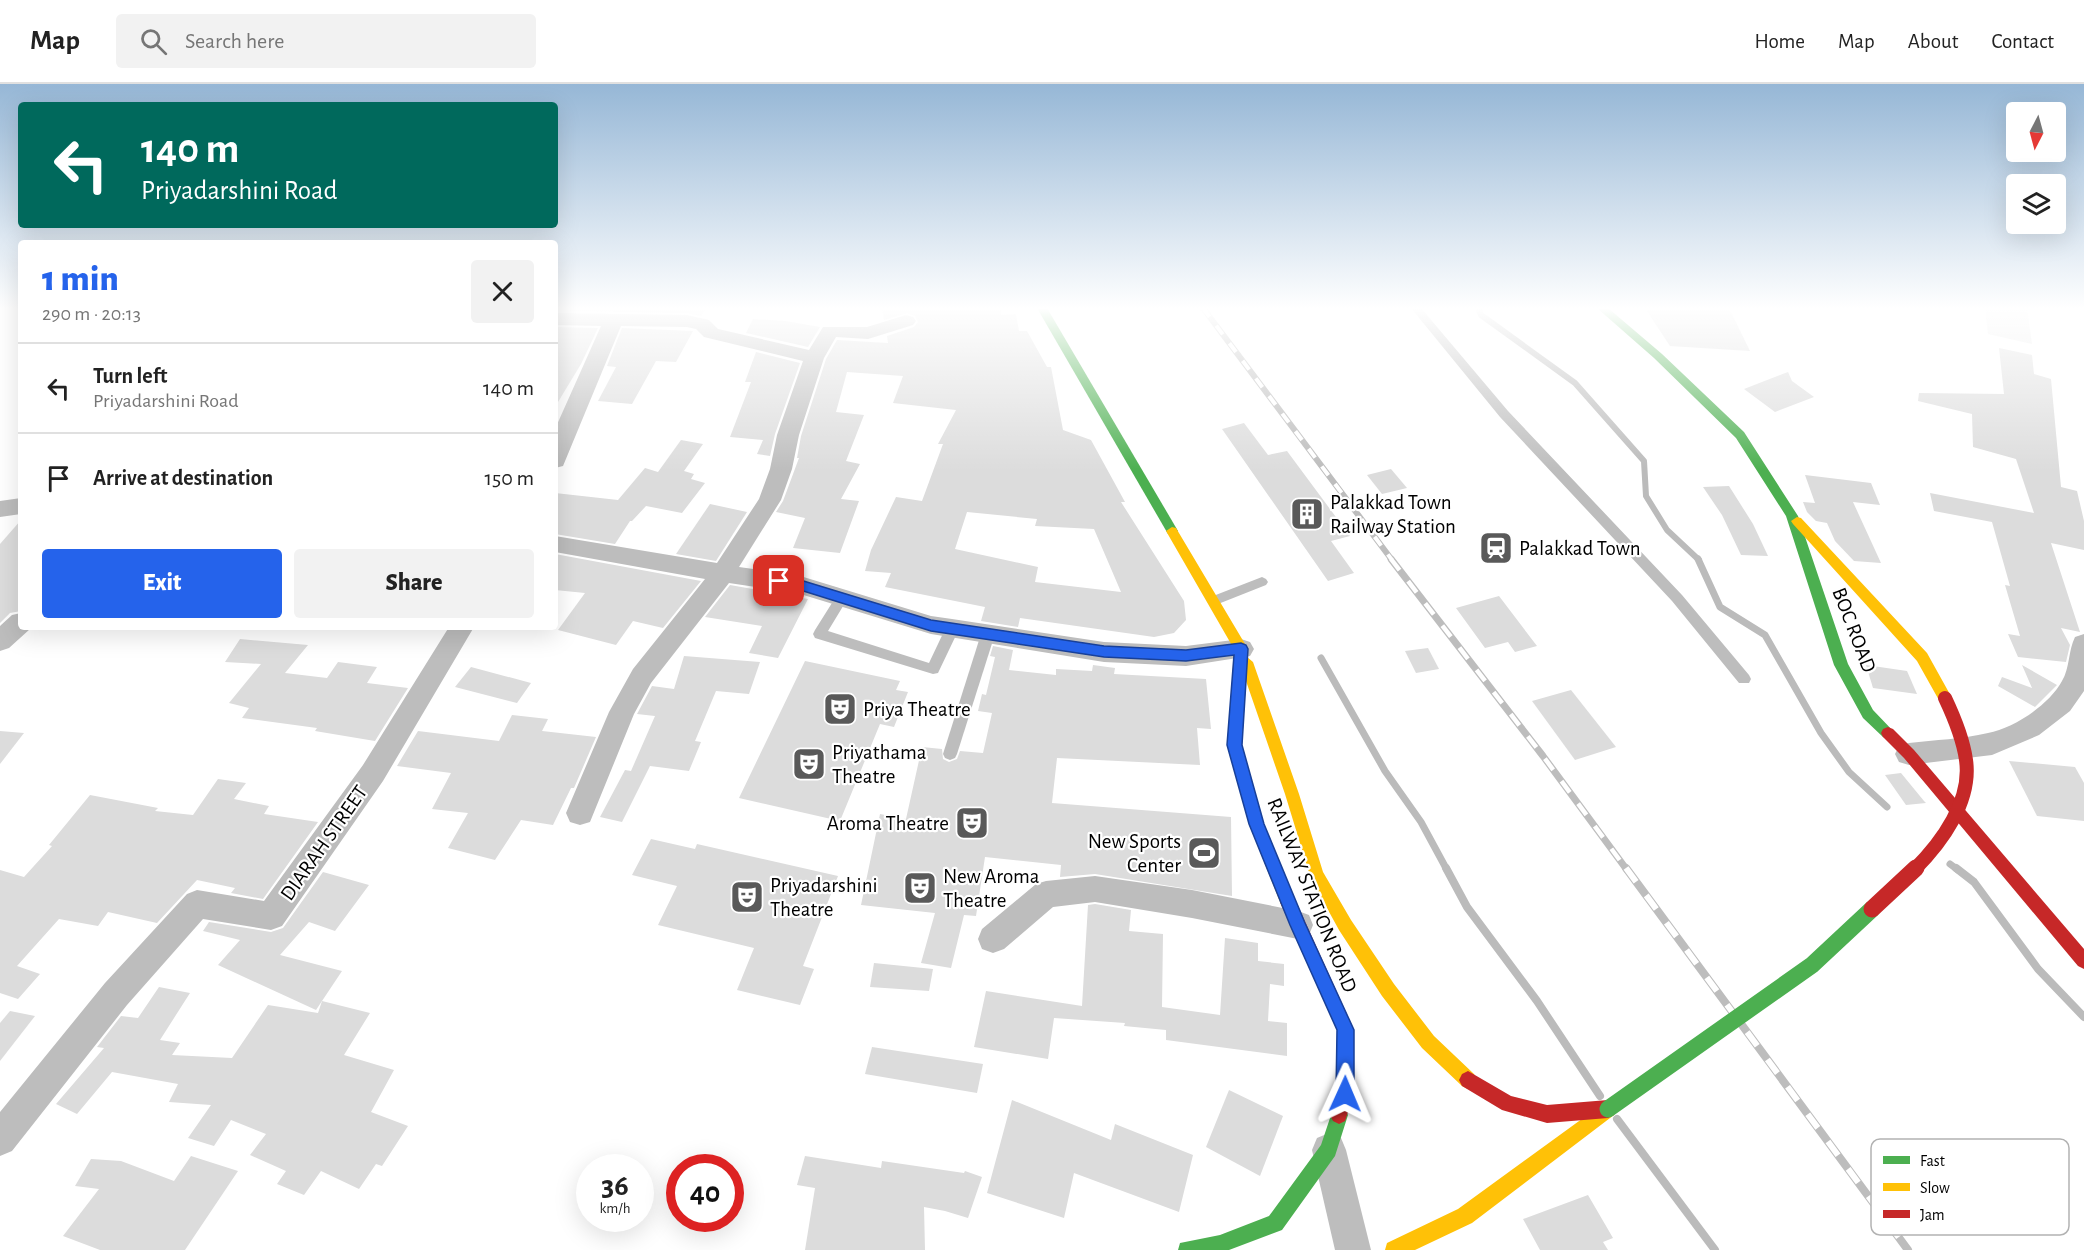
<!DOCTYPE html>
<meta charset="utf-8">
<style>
:root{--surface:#fff;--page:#f2f2f2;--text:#222;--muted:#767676;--line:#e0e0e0;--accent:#2563eb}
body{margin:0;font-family:"Alegreya Sans",sans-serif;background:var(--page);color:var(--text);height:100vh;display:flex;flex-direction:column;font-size:22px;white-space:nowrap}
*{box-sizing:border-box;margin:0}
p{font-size:20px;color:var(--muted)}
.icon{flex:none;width:33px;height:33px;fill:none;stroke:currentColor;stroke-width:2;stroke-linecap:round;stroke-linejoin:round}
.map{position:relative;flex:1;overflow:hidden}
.details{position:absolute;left:18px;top:156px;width:540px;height:390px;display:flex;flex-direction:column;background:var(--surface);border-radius:6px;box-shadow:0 6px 24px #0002}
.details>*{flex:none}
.hud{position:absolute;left:18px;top:18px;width:540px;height:126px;border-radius:6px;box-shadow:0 6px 24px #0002;background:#00695c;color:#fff;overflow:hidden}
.needle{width:39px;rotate:186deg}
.controls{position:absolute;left:2006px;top:18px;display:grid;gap:12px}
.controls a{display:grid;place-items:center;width:60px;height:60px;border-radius:6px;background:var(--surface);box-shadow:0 6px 24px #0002;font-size:30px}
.speed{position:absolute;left:576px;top:1070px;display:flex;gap:12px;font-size:30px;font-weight:700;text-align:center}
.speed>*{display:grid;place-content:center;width:78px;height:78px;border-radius:50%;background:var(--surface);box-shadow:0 6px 24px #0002;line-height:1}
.speed small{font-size:15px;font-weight:400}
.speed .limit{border:9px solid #d22;background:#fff;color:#111}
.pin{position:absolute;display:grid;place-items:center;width:51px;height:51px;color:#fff;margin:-26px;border-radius:12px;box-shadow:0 3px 9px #0006}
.me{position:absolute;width:66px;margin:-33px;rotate:1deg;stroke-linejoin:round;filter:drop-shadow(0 0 4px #0008)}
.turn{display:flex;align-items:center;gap:21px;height:126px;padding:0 24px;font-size:27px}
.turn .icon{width:78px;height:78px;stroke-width:2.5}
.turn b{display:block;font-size:42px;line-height:51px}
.round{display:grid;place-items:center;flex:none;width:63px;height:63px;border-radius:6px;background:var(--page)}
.head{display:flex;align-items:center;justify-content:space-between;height:102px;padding:0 24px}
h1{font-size:36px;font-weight:800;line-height:45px;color:var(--accent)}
.cta{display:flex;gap:12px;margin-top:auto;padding:12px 24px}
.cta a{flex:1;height:69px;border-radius:6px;background:var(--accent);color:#fff;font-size:24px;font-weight:800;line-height:69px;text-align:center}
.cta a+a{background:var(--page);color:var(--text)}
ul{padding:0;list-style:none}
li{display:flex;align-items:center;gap:18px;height:90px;padding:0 24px;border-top:2px solid var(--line)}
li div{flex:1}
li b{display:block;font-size:22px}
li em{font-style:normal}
header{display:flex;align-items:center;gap:36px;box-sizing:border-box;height:84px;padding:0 30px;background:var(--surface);border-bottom:2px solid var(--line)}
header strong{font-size:28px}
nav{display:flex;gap:33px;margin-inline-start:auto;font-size:21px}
.search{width:420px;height:54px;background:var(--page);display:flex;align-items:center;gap:15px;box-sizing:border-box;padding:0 21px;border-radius:6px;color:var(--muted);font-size:22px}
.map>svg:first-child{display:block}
</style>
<header>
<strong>Map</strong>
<div class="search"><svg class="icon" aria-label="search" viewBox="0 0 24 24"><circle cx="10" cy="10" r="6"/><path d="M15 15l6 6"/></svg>Search here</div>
<nav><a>Home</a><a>Map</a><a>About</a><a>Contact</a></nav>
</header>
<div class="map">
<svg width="2084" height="1166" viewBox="0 0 2084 1166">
<rect width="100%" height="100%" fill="#fff"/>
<path fill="#e9e9e9" d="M1985,224h42l5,36 -44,-10z"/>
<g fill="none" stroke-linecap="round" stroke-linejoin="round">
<path stroke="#bbb" stroke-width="6" d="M1478,224l3,7 94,68 69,78 2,35 21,34 32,30"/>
<g stroke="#bbb" stroke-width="7">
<path d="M1698,475l22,48 45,28 56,98 28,39 38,35"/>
<path d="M1321,574l64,113 36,51 26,48"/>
<path d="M1950,780l8,6"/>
</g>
<g stroke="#bbb" stroke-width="8">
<path d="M1446,784l21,39 70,94 63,95"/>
<path d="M1956,784l18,14 64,87 46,48"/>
<path d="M1617,1035l98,131"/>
</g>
</g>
<g fill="#dcdcdc" fill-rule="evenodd">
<path d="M572,224h134l-5,8 -14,-3 -117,-2z"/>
<path d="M882,224h119v7l15,-1 3,17h8l20,36h4l12,63 28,10 34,62h-4l63,99 2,19 -12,13 -20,4 -134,-19 -2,9 -37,-6 4,-14 -100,-20 6,-14 -26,-2 6,-21 25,-53 26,4 21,-57h-5l18,-34 -63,-7 10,-27 -56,-4 -11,40 28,3 -18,46 14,3 -19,35 18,2 -19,52 -47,-5 12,-30 -29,-6 7,-11 16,-43h-2l4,-22 25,-77 11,-19 51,3 -1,-7 27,-9 4,-5 -3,-6 -8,-3 -23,7zM967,428l70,7 -2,7 59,3 27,63 -86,-10 3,-15 -83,-18z"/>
<path d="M1645,224h84l21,43 -80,-5z"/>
<path d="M753,235l32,2 35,6 -12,20 -62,-14z"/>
<path d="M555,243l43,1 -17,36 -26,43z"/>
<path d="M622,244l71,3 -17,31 -20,-1 -24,43 -34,-3 18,-34 -9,-1z"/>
<path d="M1999,264l33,7 2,19 17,5 10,108 16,4 7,30v29l-33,-7 29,89 -19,-4 9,17 -4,17 -48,-5 -10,-23 12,2 -15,-51 5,1 -18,-64 -58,-11 -4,-18 104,20 -18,-54 -43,-12 -1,-33 -54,-13 1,-8 85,1z"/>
<path d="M756,268l44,11 -25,71 -5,22 -13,-2 6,-14 -33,-3 21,-55h-6z"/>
<path d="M1788,288l4,9 22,16 -39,15 -31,-23z"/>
<path d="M1244,339l24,32 19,-4 63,85 -19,5 23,32 -26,8 -106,-152z"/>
<path d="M681,356l22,4 -19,27 10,3 -3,5 14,4 -23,30 -36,-7 -14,15h-2l-15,23 -60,-10v-41l63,7 27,-32 13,4z"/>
<path d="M1391,385l16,19 -25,6 -15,-19z"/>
<path d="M1805,391l66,8 9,22 -27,-3 28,61 -27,-2 -19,-20 -8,-18 -11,-2 -9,-9 -4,-10 12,1z"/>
<path d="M1729,402l24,38 15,32 -27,-1 -19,-40 -19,-28z"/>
<path d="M710,420l37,8 -31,49 -40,-7z"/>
<path d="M21,436v91l-11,2 -10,10v-79z"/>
<path d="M555,470l146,27 -38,47 -30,-7 -17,24 -58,-15 27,-37 -30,-3z"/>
<path d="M730,501l78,14 -30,59 -29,-5 13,-27 -57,-9z"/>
<path d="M1499,512l38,50 -22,6 -7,-10 -23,6 -29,-40z"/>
<path d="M240,555l68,6 -23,28 42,5 11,-16 39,5 -10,16 41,5 -33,53 -60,-10 2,-3 -75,-10 7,-10 -20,-5 32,-39 -36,-2z"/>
<path d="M993,562l20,4 -4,20 47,5v-6l36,2 1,-6 22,3 -1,6 92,5 5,50 -14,-1 3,37 -143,-7 -5,45 179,14 1,79 -137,-22 -35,3 1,-12 -76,-8 -9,59 -12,-1 -13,53 -30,-5 14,-50 -74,-8 19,-91 26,5 16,-72 20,2 1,10 6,3 8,-3 3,-8 23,2 9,-40 -14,-2 4,-17 4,1 9,-38 -5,-1z"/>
<path d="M1428,564l11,21 -23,4 -11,-22z"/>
<path d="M684,572l76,6 -11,32 -33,-3 -21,50 6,1 -12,29 -39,-5 -28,56 -22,-5 25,-47 6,1 24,-55 -18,-2 15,-28 22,3z"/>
<path d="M805,577l95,20 -4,9 12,2 -14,35 -14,-3 -40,97 -101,-23z"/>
<path d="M1866,581l41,6 10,23 -44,-6z"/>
<path d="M2022,581l35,20 -22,22 -37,-21 4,-9 30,11z"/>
<path d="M471,583l60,16 -14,20 -62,-16z"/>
<path d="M1571,606l45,57 -41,13 -43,-59z"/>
<path d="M512,631l36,4 -6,12 54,6 -22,51h-3l-18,37 -32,-5 -26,40 -47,-12 20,-35 -36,-4 19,-36 -54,-7 21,-35 81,10z"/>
<path d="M0,647l24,2 -24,31z"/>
<path d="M2009,677l66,6 9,16v38l-47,-5z"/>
<path d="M1901,689l23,28 2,2 -20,2 -21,-30z"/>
<path d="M218,695l28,4 -12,16 35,7 -5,8 54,8 -55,77 -32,-6 4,-5 -38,-8 -40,43 -49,-11 -10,14 -39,-7 -42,47 23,8 -22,25 -18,-6v-123l24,7 28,-31 -3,-1 41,-50 68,13 -3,3 38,4z"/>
<path d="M651,755l44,10 2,-5 141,32 -35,90 11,3 -14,36 -63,-15 17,-42 -96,-23 19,-39 -45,-11z"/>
<path d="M323,788l46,13 -34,46 -26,-9 -29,33 62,16 -26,39 -98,-45 22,-25 -37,-9 6,-9 62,10 12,-4z"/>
<path d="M1095,820l36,6 -2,21 34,3 -1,73 58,8 5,-77 33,5v18l26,3v22l-14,-2 -2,37 19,2v33l-121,-16v-10l-42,-4 1,-3 -71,-5 -6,41 -74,-12 12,-56 96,15 6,-101z"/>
<path d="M874,879l59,6 -4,22 -59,-4z"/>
<path d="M159,903l31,6 -30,47 20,3 -8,12 60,3 36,-53 50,8 4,-12 48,12 -26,42 50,15 -23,42 37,14 -26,40 -6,-2 -17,25 -38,-18 -17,24 -27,-11 9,-13 -36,-16 16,-21 -35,-14 -17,26 -26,-8 23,-33 -42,-3 9,-18 -66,-12 -35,42 -21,-10 48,-56 -7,-1 24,-31 17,2z"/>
<path d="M10,927l25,5 -35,45v-38z"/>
<path d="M872,963l111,17 -6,29 -112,-19z"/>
<path d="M1229,1006l54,26 -23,60 -54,-29z"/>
<path d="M1012,1016l99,40 4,-16 78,31 -14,57 -105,-39 -10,45 -77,-25z"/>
<path d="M191,1072l47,15 -53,79h-85l-37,-14 36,-47 -24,-3 16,-27 30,2 53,20z"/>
<path d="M805,1072l76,12 1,-7 82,12 1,-2 17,6 -14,41 -23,-7 -21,-4 1,43h-120l10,-62 -18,-3z"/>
<path d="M1588,1111l25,43 -10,4 5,8h-68l-17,-31z"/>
</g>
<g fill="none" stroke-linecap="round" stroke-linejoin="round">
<g fill="#bdbdbd" fill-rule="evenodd">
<path d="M1411,224h10l87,103 174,184 67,80 2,4 -2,4h-10l-67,-82 -172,-184z"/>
<path d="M1262,493l4,2 2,3 -2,3 -53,21 -6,-5 1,-3z"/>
<path d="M842,509l6,5 -20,33 101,32 18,-38h10l2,4 -21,44 -5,1 -118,-36 -2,-4 2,-4 22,-35z"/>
<path d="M988,545l7,5 -38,120 -2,4 -5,2 -5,-2 -2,-4 38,-120z"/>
</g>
<g fill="#bdbdbd" fill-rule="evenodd">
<path d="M555,229l132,2 22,5 9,9 91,21 14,-23h44l39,-12 7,2 3,4 -3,4 -45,14 -32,-2 -12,21 -25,77 -7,34 -11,31 -42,67 58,8 134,41 21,3 152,23 82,4 55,-7 9,3 4,7 -4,7 -64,10 -82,-4 -173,-28 -134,-41 -68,-10 -78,100 -17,31 -44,108 -10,3 -10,-3 -4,-9 43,-101 24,-43 72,-90 -150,-27v-16l162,27 42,-64 11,-30 7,-34 26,-74 -99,-24 -8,-8 -9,-2 -66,-1 -58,140 -8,2v-39l46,-103 -46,-1z"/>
<path d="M21,414v16l-21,3v-16z"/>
<path d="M21,529v14h10l-1,2 -21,19 -9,3v-25l12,-11z"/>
<path d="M449,543h25l-91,154 -101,145 -11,4 -68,-11 -76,86 -115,146 -12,5v-44l105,-129 82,-89 10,-4 67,11 99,-136z"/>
<path d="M2084,550v57l-14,20 -31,24 -47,20 -83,10 -10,-3 -4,-8 4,-8 10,-3c26,-3 53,-4 79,-10 26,-5 61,-28 74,-52 8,-13 6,-30 13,-44z"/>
<path d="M1095,792l97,14 106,21 11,4 4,10 -4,10 -11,4 -106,-21 -97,-16 -42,5 -49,42 -11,4 -11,-4 -4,-10 4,-10 54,-45 10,-3z"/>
<path d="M1329,1049l12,5 5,12 25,100h-36l-23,-100 5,-12z"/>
</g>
<g fill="#4caf50" fill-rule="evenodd">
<path d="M1037,224h10l131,223 -2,3h-8z"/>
<path d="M1597,224h11l54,46 82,78 54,84 50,148 25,46 22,23 -2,4 -5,2 -5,-2 -20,-19 -29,-53 -48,-149 -50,-78 -82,-80z"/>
<path d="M1339,1022l6,3 3,6 -13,41 -53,74 -53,20h-51l2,-7 40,-8 49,-19 52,-71 12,-36z"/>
</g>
<g fill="#ffc107" fill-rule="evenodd">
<path d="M1797,433l4,1 126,135 25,45 -2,4h-10l-23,-41 -124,-137 -2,-3z"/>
<path d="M1172,443l4,1 72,121 -1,8 6,5 46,132 24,78 28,48 43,64 40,52 40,38 3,6 -3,6 -6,3 -6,-3 -40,-38 -40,-52 -43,-66 -28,-51 -26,-85 -39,-113 -4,64 21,79 33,78 -2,5 -6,2 -6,-2 -33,-83 -21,-79 6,-96 -68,-118z"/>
<path d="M1608,1016l6,3 3,6 -3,6 -142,108 -57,27h-30l2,-7 71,-34z"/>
</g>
<g fill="#c62828" fill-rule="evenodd">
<path d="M1888,643l5,2 21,21 170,199v20l-6,-3 -174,-208 -21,-21 -2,-4 2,-4z"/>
<path d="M1288,811l6,2 60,133v64l-9,27 -6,3 -6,-3 -3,-6 6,-21 2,-64 -58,-128 2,-5z"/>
<path d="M1468,987l43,25 36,9 61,-5 6,3 3,6 -3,6 -6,3 -61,5 -45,-13 -40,-24 -3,-6 3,-6z"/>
</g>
<g stroke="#bdbdbd" stroke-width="6">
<path id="rail-far2" d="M1203,224l189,252"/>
</g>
<g stroke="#bdbdbd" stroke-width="7">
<path id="rail-far1" d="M1391,475l152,197 84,114"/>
</g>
<g stroke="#bdbdbd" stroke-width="8">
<path id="rail" d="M1626,784l282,382"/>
</g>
<use href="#rail-far2" stroke="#fff" stroke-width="4" stroke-dasharray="11" stroke-linecap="butt"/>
<use href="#rail-far1" stroke="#fff" stroke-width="4.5" stroke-dasharray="14" stroke-linecap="butt"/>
<use href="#rail" stroke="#fff" stroke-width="6" stroke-dasharray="17" stroke-linecap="butt"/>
<path stroke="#4caf50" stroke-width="17" d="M1608,1025l204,-144 60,-56"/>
<path stroke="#c62828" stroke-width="14" d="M1914,786c28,-28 58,-69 52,-110 -3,-22 -12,-43 -21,-62"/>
<path stroke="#c62828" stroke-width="17" d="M1872,825l44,-41"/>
</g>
<linearGradient id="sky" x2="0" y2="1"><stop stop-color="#96b7d6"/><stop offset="0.58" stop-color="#fff"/><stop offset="1" stop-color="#fff" stop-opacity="0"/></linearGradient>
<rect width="2084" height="387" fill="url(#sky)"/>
<path fill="#2563eb" stroke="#184099" stroke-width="1.5" d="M779,493l18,2 134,41 173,26 82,4 55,-7 5,2 2,4 -6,96 22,79 41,99 49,107v64l-3,6 -6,3 -6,-3 -3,-6 1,-64 -47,-105 -41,-101 -22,-79 7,-90 -48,6 -82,-4 -173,-26 -134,-42 -23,-4 -2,-4 2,-3z"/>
<defs>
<g id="building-square" transform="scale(1.725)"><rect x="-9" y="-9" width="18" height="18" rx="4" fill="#595959" stroke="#fff"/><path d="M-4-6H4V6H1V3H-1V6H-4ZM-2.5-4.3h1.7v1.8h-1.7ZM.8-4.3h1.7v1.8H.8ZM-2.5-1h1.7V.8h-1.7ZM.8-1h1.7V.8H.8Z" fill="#fff"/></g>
<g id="station-square" transform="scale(1.725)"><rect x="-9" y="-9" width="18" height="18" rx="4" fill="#595959" stroke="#fff"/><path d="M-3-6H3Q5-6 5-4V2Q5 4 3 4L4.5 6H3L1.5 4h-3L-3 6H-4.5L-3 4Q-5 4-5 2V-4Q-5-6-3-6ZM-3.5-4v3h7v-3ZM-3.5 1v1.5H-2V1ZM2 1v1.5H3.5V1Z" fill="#fff"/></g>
<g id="theatre-square" transform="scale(1.725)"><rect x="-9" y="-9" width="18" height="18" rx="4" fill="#595959" stroke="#fff"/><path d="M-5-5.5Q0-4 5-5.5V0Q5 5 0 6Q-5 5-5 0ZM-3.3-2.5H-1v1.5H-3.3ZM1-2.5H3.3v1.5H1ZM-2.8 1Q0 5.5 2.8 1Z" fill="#fff"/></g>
<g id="stadium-square" transform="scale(1.725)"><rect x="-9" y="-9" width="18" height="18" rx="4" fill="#595959" stroke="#fff"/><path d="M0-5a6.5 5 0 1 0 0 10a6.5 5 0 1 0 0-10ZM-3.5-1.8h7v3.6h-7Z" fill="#fff"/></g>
</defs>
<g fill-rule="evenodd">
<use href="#building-square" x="1307" y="430"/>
<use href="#station-square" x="1496" y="464"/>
<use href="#theatre-square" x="840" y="625"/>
<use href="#theatre-square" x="809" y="680"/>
<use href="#theatre-square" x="972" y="739"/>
<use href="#stadium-square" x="1204" y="769"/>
<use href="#theatre-square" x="920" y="804"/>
<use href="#theatre-square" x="747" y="813"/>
</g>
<g text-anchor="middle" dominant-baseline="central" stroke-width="4.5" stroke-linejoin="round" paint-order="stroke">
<g font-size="21" fill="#000" stroke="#fff" text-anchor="start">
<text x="1330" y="418">Palakkad Town<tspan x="1330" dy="24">Railway Station</tspan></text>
<text x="1519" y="464">Palakkad Town</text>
<text x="863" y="625">Priya Theatre</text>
<text x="832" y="668">Priyathama<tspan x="832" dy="24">Theatre</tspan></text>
<text x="949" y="739" text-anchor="end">Aroma Theatre</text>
<text x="1181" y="757" text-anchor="end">New Sports<tspan x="1181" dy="24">Center</tspan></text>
<text x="943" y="792">New Aroma<tspan x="943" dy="24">Theatre</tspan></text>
<text x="770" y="801">Priyadarshini<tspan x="770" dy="24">Theatre</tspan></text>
</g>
<g font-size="21" fill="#000" stroke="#fff">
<text transform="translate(1854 546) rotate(69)">BOC ROAD</text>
<text transform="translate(324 759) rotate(-55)">DIARAH STREET</text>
<text transform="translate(1312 811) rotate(68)">RAILWAY STATION ROAD</text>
</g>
</g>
<rect x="1871" y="1055" width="198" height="96" rx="9" fill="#fff" stroke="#b2b2b2" stroke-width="1.5"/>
<rect x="1883" y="1072" width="27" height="8" fill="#4caf50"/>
<rect x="1883" y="1099" width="27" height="8" fill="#ffc107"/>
<rect x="1883" y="1126" width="27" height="8" fill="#c62828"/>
<g font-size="16" fill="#000">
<text x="1920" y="1082">Fast</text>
<text x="1920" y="1109">Slow</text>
<text x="1920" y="1136">Jam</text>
</g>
</svg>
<div class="controls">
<a><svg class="needle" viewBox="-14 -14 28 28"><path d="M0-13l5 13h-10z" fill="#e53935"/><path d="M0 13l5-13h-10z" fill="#767676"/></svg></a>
<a><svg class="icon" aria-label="layers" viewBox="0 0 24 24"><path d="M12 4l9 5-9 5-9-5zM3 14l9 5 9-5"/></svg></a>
</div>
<div class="speed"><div>36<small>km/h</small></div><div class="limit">40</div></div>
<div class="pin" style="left:779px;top:497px;background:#d93025"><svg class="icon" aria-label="arrive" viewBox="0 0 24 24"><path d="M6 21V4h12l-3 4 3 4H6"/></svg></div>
<svg class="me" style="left:1345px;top:1010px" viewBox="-20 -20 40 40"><path d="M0-17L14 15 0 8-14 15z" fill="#2563eb" stroke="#fff" stroke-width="4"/></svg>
<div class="hud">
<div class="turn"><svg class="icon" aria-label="left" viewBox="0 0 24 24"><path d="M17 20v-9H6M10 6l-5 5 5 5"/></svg><div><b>140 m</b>Priyadarshini Road</div></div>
</div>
<section class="details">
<div class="head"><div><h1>1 min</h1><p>290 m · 20:13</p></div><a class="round"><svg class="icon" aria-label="close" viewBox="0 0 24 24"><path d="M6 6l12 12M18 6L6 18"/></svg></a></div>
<ul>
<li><svg class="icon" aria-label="left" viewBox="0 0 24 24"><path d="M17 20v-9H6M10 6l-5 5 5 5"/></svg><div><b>Turn left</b><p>Priyadarshini Road</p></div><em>140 m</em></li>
<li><svg class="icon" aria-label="arrive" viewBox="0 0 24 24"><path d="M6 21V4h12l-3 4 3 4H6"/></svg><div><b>Arrive at destination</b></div><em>150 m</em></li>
</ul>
<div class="cta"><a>Exit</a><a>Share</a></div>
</section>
</div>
